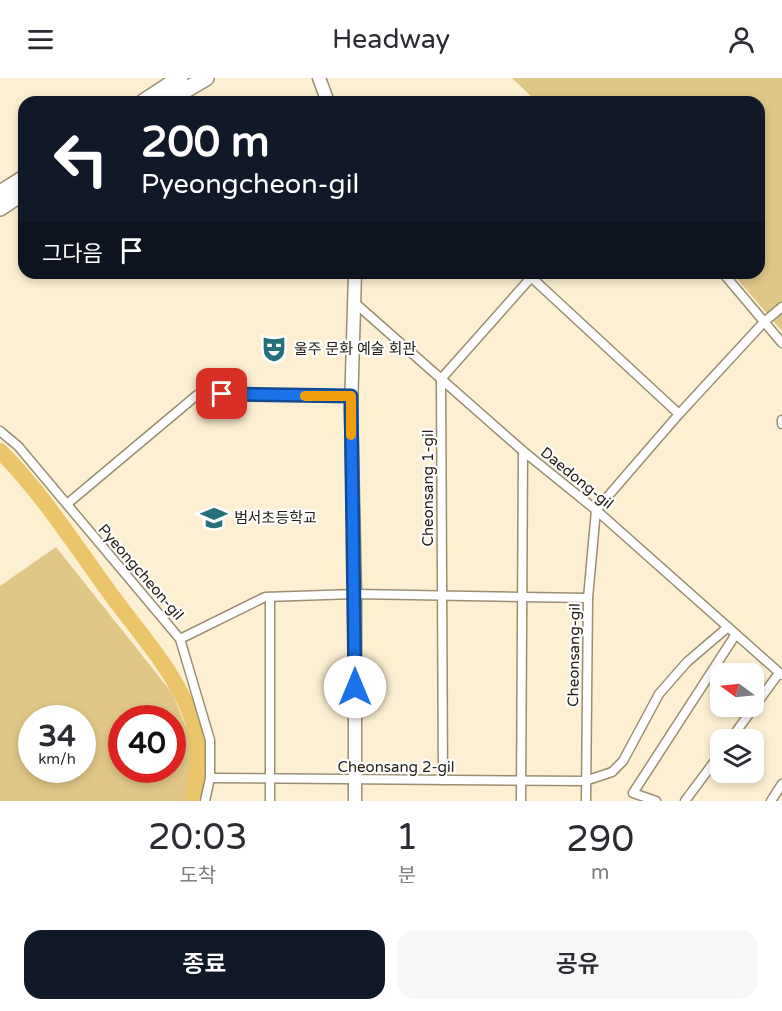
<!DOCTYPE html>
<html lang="ko">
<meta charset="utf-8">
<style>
:root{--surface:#fff;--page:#f7f7f7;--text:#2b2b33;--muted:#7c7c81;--accent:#111827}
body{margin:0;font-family:"Varela Round","Noto Sans KR",sans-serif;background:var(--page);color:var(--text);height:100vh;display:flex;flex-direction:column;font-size:22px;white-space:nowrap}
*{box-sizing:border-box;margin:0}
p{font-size:20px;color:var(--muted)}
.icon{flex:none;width:33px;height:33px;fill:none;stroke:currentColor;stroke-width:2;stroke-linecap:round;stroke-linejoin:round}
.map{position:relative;height:723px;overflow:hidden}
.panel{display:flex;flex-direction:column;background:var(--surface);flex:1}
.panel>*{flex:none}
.guide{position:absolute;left:18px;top:18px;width:747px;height:183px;border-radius:18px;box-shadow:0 3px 9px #0003;background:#111827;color:#fff;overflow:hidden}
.needle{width:39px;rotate:285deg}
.buttons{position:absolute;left:710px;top:585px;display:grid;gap:12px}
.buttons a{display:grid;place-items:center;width:54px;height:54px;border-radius:12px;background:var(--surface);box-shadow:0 3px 9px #0003;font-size:30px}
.speed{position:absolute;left:18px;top:627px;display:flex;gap:12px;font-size:30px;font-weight:700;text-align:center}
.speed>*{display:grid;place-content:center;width:78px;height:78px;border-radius:50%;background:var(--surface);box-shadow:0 3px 9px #0003;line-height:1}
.speed small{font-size:15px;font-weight:400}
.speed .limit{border:9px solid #d22;background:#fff;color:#111}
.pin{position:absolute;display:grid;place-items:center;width:51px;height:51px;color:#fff;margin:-26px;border-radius:12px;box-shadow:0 3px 9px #0006}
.me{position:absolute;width:66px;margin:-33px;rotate:0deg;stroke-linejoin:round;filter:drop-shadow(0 0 4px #0008)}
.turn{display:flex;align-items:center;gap:21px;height:126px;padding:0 24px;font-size:27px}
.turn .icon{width:78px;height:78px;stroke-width:2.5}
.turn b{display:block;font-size:42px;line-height:51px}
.then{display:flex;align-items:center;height:57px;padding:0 24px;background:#0003;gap:12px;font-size:22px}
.eta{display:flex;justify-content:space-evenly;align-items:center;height:102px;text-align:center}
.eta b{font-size:36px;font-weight:600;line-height:42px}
.button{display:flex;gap:12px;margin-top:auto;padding:12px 24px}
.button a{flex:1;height:69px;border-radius:18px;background:var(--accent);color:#fff;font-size:24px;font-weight:600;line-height:69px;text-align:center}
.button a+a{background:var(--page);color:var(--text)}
header{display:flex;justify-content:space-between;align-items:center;height:78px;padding:0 24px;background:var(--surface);font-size:27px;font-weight:600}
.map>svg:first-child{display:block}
</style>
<header><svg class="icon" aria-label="menu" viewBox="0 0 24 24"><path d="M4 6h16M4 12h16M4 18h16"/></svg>Headway<svg class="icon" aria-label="person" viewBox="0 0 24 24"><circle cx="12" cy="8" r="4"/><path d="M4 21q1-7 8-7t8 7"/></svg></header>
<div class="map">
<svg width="782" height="723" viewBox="0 0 782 723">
<rect width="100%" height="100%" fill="#fdf0d2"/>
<g fill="#e0c687" fill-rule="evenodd">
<path d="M512,0h270v253l-50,-58h27v-171h-222z"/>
<path d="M56,469l116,146 24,59 -9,49h-187v-215zM32,640h50v52h-50zM122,640h50v52h-50z"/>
</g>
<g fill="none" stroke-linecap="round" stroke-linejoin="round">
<path stroke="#eac569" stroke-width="16" d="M0,373c41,41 73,91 107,138 32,45 75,88 89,143 5,22 0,47 -3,69"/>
<g stroke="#9a8e72" stroke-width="11">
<g id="street">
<path d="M723,195l59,70"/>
<path d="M531,199l148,137"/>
<path d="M355,225l168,148 73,59 186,165"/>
<path d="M782,342v4"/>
<path d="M0,353l18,15 162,193 30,101v38l-5,23"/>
<path d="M67,426l130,-109 154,2"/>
<path d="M180,561l85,-42 90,-3 233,4"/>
<path d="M730,662l49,-67"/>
<path d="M210,700l375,3 27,-9 11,-11 36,-67 28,-32 41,-35"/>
<path d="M443,702l-2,-401 94,-106"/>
<path d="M270,723v-204"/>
<path d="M521,723l2,-350"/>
<path d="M586,723l2,-203 8,-88 83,-96 85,-92 18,-15"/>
<path d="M656,723l-23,-8 103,-159"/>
<path d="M685,723l35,-47"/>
<path d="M771,723l11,-17"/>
</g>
</g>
<g stroke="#9a8e72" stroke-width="15">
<g id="secondary">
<path d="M319,0l9,24"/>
<path d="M355,723v-207l-4,-185 4,-136"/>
</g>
</g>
<g stroke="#9a8e72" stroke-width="18">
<g id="highway">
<path d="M143,24l37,-24"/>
<path d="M165,24l41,-24"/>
<path d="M0,115l24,-15"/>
<path d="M0,130l24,-16"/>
</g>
</g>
<use href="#street" stroke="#fff" stroke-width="8"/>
<use href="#secondary" stroke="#fff" stroke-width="12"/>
<use href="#highway" stroke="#fff" stroke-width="15"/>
</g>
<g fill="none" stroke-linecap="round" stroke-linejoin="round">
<g stroke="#114b97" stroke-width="15">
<path id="route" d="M222,316l129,2 4,291"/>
</g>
<use href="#route" stroke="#1a73e8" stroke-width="10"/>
<path stroke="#f59e0b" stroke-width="10" d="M305,318h46v39"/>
</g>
<defs>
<g id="theatre-bare" transform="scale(2.07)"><path d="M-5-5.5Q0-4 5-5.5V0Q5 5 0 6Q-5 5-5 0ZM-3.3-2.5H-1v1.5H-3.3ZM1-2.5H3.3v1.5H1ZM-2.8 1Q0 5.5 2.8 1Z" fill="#276f7b" stroke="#fefefe" stroke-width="2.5" paint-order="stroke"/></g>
<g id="school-bare" transform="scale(2.07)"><path d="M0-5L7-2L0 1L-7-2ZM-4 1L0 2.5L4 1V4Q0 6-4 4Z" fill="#276f7b" stroke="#fefefe" stroke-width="2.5" paint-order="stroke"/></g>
</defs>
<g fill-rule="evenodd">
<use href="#theatre-bare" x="274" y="271"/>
<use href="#school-bare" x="214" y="440"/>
</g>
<g text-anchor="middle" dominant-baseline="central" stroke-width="4.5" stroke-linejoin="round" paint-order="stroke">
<g font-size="15" fill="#262216" stroke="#fefefe" text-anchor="start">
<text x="294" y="271">울주 문화 예술 회관</text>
<text x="234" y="440">범서초등학교</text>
</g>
<g font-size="15" fill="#262216" stroke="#fefefe">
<text transform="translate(577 400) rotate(39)">Daedong-gil</text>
<text transform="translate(428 410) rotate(-90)">Cheonsang 1-gil</text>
<text transform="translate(141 494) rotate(49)">Pyeongcheon-gil</text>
<text transform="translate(574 577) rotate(-89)">Cheonsang-gil</text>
<text x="396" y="689">Cheonsang 2-gil</text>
</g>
</g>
</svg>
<div class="buttons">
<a><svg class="needle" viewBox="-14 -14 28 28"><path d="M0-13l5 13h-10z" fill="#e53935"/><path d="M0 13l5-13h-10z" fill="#7c7c81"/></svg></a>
<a><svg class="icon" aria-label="layers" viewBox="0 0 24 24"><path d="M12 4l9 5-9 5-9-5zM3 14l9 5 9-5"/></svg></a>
</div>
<div class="speed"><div>34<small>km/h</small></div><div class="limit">40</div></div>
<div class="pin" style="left:222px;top:316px;background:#d93025"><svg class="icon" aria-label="arrive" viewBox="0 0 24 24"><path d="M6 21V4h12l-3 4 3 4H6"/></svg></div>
<svg class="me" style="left:355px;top:609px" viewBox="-20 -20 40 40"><circle r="19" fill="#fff"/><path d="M0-13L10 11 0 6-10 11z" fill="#1a73e8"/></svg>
<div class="guide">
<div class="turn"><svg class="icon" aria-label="left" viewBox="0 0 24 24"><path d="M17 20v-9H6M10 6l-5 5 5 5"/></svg><div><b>200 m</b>Pyeongcheon-gil</div></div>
<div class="then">그다음<svg class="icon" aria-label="arrive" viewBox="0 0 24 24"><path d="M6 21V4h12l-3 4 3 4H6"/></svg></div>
</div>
</div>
<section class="panel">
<div class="eta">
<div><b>20:03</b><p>도착</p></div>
<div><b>1</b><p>분</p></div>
<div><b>290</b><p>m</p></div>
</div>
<div class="button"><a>종료</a><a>공유</a></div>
</section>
